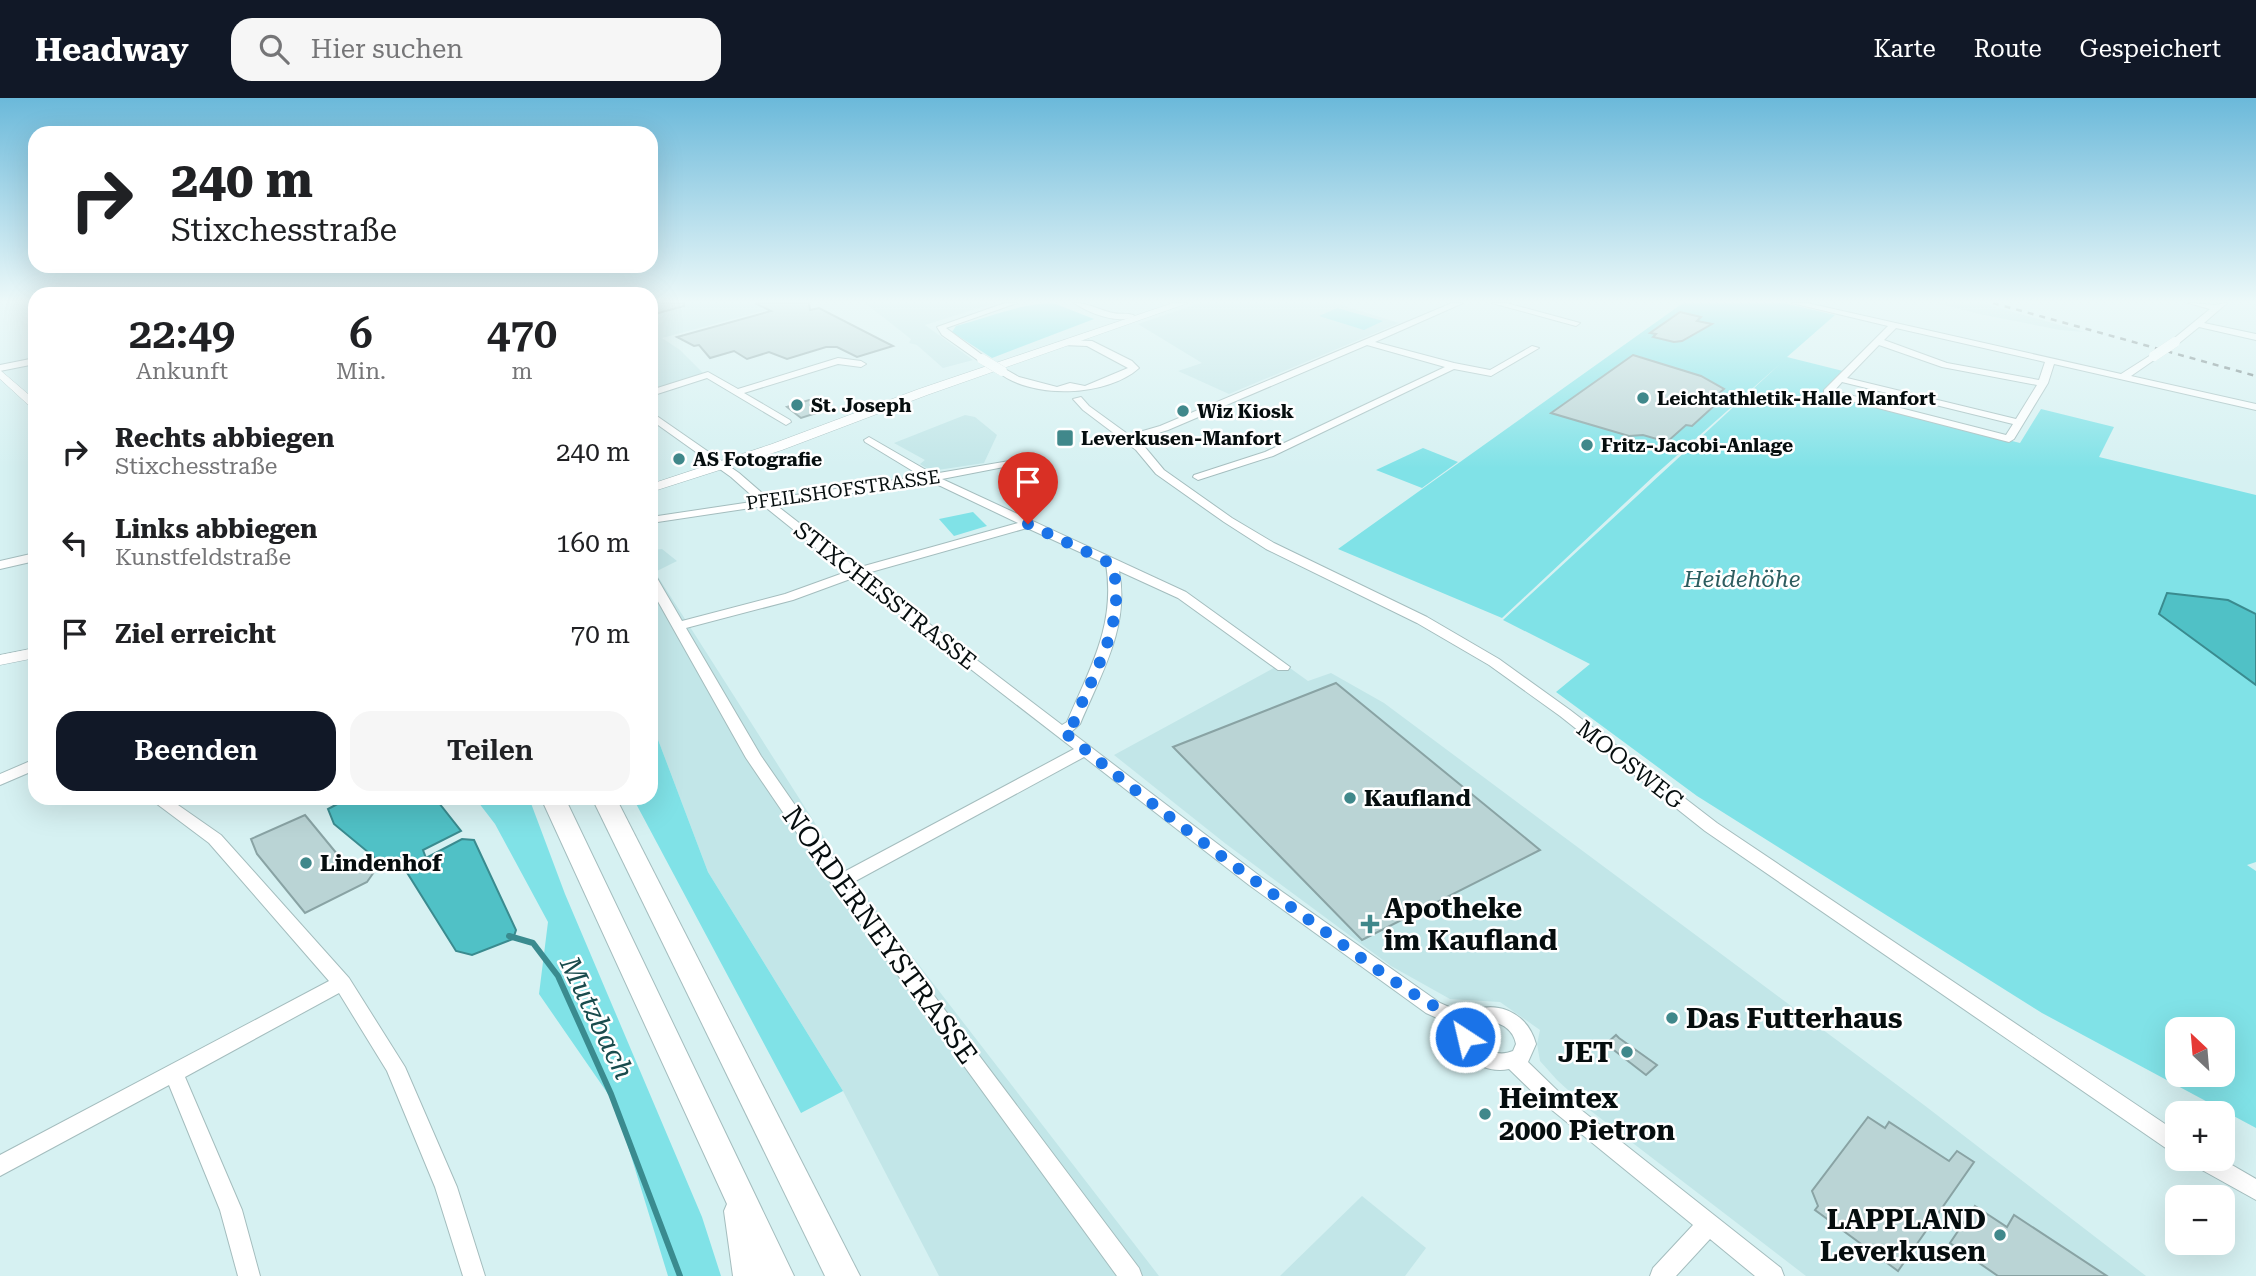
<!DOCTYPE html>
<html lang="de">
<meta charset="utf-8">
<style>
:root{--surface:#fff;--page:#f6f6f6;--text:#202124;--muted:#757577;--accent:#111827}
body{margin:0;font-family:"Roboto Serif",serif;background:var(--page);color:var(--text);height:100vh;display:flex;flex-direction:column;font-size:26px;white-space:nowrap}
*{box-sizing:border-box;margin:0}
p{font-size:23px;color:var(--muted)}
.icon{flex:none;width:38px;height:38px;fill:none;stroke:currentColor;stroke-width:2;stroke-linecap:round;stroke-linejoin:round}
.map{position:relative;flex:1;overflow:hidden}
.details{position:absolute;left:28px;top:189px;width:630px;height:518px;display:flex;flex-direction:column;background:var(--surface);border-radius:21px;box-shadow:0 7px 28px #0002}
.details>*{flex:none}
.top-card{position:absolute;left:28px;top:28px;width:630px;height:147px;border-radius:21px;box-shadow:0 7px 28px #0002;background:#fff;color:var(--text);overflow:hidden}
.needle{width:46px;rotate:334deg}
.tools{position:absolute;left:2165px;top:919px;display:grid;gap:14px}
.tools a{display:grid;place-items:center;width:70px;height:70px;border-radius:14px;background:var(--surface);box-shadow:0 7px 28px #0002;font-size:35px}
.pin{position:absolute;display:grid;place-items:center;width:60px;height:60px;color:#fff;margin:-72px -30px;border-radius:50% 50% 50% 0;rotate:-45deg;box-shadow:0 0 7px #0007}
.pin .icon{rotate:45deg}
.me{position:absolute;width:77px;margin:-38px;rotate:325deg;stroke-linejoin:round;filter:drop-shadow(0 0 5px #0008)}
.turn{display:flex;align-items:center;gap:24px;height:147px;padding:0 28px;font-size:32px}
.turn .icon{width:91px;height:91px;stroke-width:2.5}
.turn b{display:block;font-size:49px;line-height:60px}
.eta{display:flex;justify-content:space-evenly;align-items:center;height:119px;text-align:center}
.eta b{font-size:42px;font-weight:600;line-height:49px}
.cta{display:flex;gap:14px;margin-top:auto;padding:14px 28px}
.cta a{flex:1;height:80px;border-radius:21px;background:var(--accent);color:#fff;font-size:28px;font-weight:600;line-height:80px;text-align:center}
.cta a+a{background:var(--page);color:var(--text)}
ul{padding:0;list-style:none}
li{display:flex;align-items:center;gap:21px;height:91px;padding:0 28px}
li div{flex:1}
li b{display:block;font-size:26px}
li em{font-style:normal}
header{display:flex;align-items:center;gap:42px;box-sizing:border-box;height:98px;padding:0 35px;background:var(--accent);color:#fff}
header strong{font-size:33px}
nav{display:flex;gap:38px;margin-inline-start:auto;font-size:24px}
.search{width:490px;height:63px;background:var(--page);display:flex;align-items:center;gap:18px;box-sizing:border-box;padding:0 24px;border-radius:21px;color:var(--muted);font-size:26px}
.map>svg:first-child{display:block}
</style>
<header>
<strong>Headway</strong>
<div class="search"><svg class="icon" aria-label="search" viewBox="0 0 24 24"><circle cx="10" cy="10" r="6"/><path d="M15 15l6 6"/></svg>Hier suchen</div>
<nav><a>Karte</a><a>Route</a><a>Gespeichert</a></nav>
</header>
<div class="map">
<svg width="2256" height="1178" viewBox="0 0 2256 1178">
<rect width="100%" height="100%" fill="#d6f1f2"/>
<g fill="#c2e6e8">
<path d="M651,205h141l-130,35 18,12 27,27 -56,18z"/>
<path d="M865,205h130l-70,22 48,35 -30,8 -26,-23 -8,-2 2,-4z"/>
<path d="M1200,205h135l64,20 -170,71 -51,-23 24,-8 -64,-39z"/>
<path d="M1937,205h44l104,29 -25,-2 -81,-16z"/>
<path d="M965,317l10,2 22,18 -13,28 -53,8 -11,-7 5,-4 -31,-17z"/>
<path d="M662,451l15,12 -22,11 186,292 318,412h-220l-96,-185 -135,-219 -57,-151v-171z"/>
<path d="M1283,565l25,18 23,-8 53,30 540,402 222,171h-340l-215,-165 -34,-31 -17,-19 -3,-17 3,-14 -40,-28 -50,-3 -59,-33 -165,-122 -112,-89z"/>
<path d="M1362,1098l64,52 -21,28h-125z"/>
</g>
<g fill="#80e2e7" fill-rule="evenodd">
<path d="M1053,205l41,16 -102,39 -40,-26 4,-6c33,-9 63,-22 97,-23z"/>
<path d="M1683,205h101l51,12 -48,42 56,14 -19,22 196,50 21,-34 73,18 -15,30 157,38v119l-28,-14 -69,14 97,71v177l-9,3 9,6v257l-214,-115 -345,-217 -141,-104 34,-28 -87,-44 278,-257 -125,111 -154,144 -164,-69zM2177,931h45v45h-45z"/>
<path d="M1337,210l46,13 -19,9 -45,-14z"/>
<path d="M1423,350l35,14 -36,26 -46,-18z"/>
<path d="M973,414l14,14 -33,10 -15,-17z"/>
<path d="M651,623l57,151 135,219 -42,22 -168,-315h18z"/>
<path d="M475,700h54l36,96 137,323 19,59h-53l-53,-172 -76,-110 9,-72 -53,-98z"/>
</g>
<g fill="#50c1c6" stroke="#3a8b8f" stroke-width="2">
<path d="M2167,495l61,7 28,14v71l-97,-71z"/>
<path d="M336,700h99l26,33 -38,19 3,8 36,-19 12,1 42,90 -3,9 -41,16 -16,-4 -55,-88 -15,4 -52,-43 -6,-15 15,-8z"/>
</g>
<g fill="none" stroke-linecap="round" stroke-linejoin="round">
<path stroke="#3a8b8f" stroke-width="6" d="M509,838l24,7 25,33 53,118 69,182"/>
</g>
<g fill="#bad4d5" stroke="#89a3a4" stroke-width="2">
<path d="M651,205h33v3l-33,9z"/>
<path d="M755,205h54l1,7 9,-2 74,38 -36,11 -20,-10h-11l-39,12 -18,-7 -22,7 -13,-8 -24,7 -11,-13 -5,1 -17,-9 94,-26z"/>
<path d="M1680,214l21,5 -4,4 15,3 -30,17 -8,1 -21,-5 3,-3 -6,-1z"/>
<path d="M1633,257l68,21 23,13 -17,14 8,2 -23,21 -6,-1 -19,17 -24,-7 -14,1 -78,-23z"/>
<path d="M809,302l17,10 -25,8 -14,-11z"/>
<path d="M1336,585l204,167 -178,90 -189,-193z"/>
<path d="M305,717l37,45 3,-1 4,5 3,-2 7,9 15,1 -7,10 -62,31 -48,-59 -6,-15z"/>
<path d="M1616,937l3,3 38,27 -11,10 -40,-31z"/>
<path d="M1868,1019l17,11 4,-6 60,39 8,-10 17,11 -76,109 -83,-61 3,-4 -6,-15z"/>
<path d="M1975,1108l32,21 7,-12 93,61h-109l-48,-33z"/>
</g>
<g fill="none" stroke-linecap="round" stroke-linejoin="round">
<g stroke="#a4bdbe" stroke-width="2">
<g id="minor">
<path d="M1005,205h12l-71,25 39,29v4h-6l-37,-26 -5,-8z"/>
<path d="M1074,205c15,0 25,7 39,10 8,2 15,-1 22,3 -17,9 -46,-3 -61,-13z"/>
<path d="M1452,205h11l-88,39 79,21 36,7 42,-24 7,2 -48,28 -37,-7 -181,87 -75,24 -5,-3 1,-2 71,-23 180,-85 -78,-22 -199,85 -32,10 8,6 20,24 68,48 42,25 153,74 72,42 71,51 147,113 460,309v21l-7,-2 -465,-320 -145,-115 -71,-51 -72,-42 -151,-74 -42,-27 -68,-48 -20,-24 -53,-40 -10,-11 8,-2 8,9 40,29 31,-9z"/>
<path d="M1492,205h14l74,20 -4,3z"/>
<path d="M1792,205h15l314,71 33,-21 3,1v4l-26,18 125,28v6l-202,-46 -6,19 -34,56 -5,3 -185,-48v-4l64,-64zM1896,230l149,34 -6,18 -92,-17 -63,-23zM1879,247l63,22 95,18 -21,34 -169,-41zM1842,284l171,42 -7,11 -172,-44z"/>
<path d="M2188,205l27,2 12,-2 -23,20 52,11v6l-57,-13 -21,17h-6v-4l38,-31z"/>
<path d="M1066,242l26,1 40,20 7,7c-32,29 -109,32 -142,3l8,-2 14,8 38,10 13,-4 15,3 43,-18 -41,-22 -24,-1v-4z"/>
<path d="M35,260v6l-35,7v-6z"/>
<path d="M838,260l23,3 5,3 -5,3 -23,-3 -94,29 46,27 1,2 -5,3 -79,-47 -56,18v-6l57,-18 30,17z"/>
<path d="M651,314l88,61 30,26 152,-23 -56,-34 -1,-2 5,-3 64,37 105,-18 1,2 -5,3 -92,18 244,113 104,75 -2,3h-10l-100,-72 -59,-27c11,55 -18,103 -39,153l-9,8 190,145 179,126 25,11c29,-16 62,-3 71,30l-8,18 33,32 220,174 3,8h-29l-45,-37 -34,37h-26l3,-8 40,-43 -146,-119 -38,-37c-26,6 -54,-15 -52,-42l-31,-14 -177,-128 -165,-128 -234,127 289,384 3,8h-25l-284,-390 -87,-128 -95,-169v-15l6,4 25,43 103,-27 61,-22 -82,-66 -113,17v-6l107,-16 -27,-24 -80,-57zM930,383l88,42 -161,45 -81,-63zM1027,430l79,36c10,61 -16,104 -39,158l-5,3 -198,-151zM853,480l221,171 -232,124 -81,-117 -75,-128 107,-28zM1488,923c14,2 25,8 28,23l-3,7c-15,6 -24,0 -35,-10l-2,-13 4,-5z"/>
<path d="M35,455v8l-35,8v-8z"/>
<path d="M35,661v11l-35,15v-11z"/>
<path d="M149,700h19l53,37 128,143 56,89 52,120 28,89h-22l-28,-89 -48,-116 -48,-78 -154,84 57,133 18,66h-22l-18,-66 -51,-125 -169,91v-21l329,-174 -120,-138z"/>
<path d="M2190,1060h30l36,21v21l-63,-35z"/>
</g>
</g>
<g stroke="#a4bdbe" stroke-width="1">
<g id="major">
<path d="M1173,205h15l-261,92 -145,55 -131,42v-8l121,-40 147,-55z"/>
<path d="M0,272l35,30v11l-35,-32z"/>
<path d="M35,550v10l-35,7v-10z"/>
</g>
</g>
<g stroke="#a4bdbe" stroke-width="2">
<g id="highway">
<path d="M541,700h24l229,478h-61l-9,-65 3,-7z"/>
<path d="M592,700h24l244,478h-35z"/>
</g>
</g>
<use href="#minor" fill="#fff" fill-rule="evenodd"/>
<use href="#major" fill="#fff" fill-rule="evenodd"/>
<use href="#highway" fill="#fff" fill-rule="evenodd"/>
<path stroke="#627273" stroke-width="2.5" stroke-dasharray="6 6" stroke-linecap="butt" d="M1993,205l263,73"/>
<g stroke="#a4bdbe" stroke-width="10" stroke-linecap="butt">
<g id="minor-bridge">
<path d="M2154,258l21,-14"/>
<path d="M982,261l20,12"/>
</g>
</g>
<use href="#minor-bridge" stroke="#fff" stroke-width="10"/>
</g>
<linearGradient id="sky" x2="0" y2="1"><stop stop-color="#6bb9da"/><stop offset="0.55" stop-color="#edf9f9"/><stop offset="1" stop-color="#edf9f9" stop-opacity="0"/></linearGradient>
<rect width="2256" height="370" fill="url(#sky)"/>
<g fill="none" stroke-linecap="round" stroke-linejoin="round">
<path stroke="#1a73e8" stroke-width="12" stroke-dasharray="0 21.6" d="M1028,426l84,40c16,58 -18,106 -39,160l-10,7c81,69 167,132 253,194 49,35 97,74 152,98l-3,14"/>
</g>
<g fill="#40888b" stroke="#fff" stroke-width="2.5">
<circle cx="1643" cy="300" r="7"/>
<circle cx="797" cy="307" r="7"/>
<circle cx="1183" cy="313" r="7"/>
<rect x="1056" y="331" width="18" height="18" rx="3.5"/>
<circle cx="1587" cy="347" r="7"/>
<circle cx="679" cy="361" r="7"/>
<circle cx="1350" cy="700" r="7"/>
<circle cx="306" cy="765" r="7"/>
<path d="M1366.5 815.5h7v7h7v7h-7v7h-7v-7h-7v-7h7z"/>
<circle cx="1672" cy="920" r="7"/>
<circle cx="1627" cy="954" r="7"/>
<circle cx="1485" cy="1016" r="7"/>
<circle cx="2000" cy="1137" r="7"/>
</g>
<g text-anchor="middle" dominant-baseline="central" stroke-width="5" stroke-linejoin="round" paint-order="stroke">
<g font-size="19" font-weight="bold" fill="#060e0f" stroke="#fff" text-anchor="start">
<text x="1657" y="300">Leichtathletik-Halle Manfort</text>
<text x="811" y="307">St. Joseph</text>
<text x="1197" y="313">Wiz Kiosk</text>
<text x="1081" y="340">Leverkusen-Manfort</text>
<text x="1601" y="347">Fritz-Jacobi-Anlage</text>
<text x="693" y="361">AS Fotografie</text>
</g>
<g font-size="19" fill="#060e0f" stroke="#fff">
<text transform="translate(843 392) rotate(-8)">PFEILSHOFSTRASSE</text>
</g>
<g font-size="23" font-style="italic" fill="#2c5c5f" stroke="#fff">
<text x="1742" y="481">Heidehöhe</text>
</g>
<g font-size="23" fill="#060e0f" stroke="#fff">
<text transform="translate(885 498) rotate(38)">STIXCHESSTRASSE</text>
<text transform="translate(1630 667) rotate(38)">MOOSWEG</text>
</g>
<g font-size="23" font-weight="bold" fill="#060e0f" stroke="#fff" text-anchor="start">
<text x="1364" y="700">Kaufland</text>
<text x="320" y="765">Lindenhof</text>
</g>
<g font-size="28" font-weight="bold" fill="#060e0f" stroke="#fff" text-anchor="start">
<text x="1384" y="810">Apotheke<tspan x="1384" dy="32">im Kaufland</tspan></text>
<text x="1686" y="920">Das Futterhaus</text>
<text x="1613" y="954" text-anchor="end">JET</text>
<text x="1499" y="1000">Heimtex<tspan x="1499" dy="32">2000 Pietron</tspan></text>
<text x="1986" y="1121" text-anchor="end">LAPPLAND<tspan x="1986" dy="32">Leverkusen</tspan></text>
</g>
<g font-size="28" fill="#060e0f" stroke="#fff">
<text transform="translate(880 837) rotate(54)">NORDERNEYSTRASSE</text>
</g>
<g font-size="28" font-style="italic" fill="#194b4d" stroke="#fff">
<text transform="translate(597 920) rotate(64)">Mutzbach</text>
</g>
</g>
</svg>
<div class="tools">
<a><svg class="needle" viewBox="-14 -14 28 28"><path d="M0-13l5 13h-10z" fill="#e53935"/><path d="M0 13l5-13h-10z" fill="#757577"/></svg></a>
<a>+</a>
<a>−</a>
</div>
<div class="pin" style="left:1028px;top:426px;background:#d93025"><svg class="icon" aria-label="arrive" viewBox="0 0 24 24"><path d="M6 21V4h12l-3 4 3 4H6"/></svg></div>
<svg class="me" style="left:1465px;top:939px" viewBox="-20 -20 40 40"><circle r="17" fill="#1a73e8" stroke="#fff" stroke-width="3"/><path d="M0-11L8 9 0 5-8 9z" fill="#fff"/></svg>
<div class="top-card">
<div class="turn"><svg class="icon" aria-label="right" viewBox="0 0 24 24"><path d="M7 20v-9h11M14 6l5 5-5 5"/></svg><div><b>240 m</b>Stixchesstraße</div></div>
</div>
<section class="details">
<div class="eta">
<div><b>22:49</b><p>Ankunft</p></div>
<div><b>6</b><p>Min.</p></div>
<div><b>470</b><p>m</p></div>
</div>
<ul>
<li><svg class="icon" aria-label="right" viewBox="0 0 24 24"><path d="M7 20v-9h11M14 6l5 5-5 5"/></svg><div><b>Rechts abbiegen</b><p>Stixchesstraße</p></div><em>240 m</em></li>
<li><svg class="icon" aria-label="left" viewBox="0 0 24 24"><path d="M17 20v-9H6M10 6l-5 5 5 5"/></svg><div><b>Links abbiegen</b><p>Kunstfeldstraße</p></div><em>160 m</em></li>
<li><svg class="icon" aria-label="arrive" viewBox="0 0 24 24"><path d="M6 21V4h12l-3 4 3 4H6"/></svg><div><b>Ziel erreicht</b></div><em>70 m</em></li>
</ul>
<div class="cta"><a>Beenden</a><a>Teilen</a></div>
</section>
</div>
